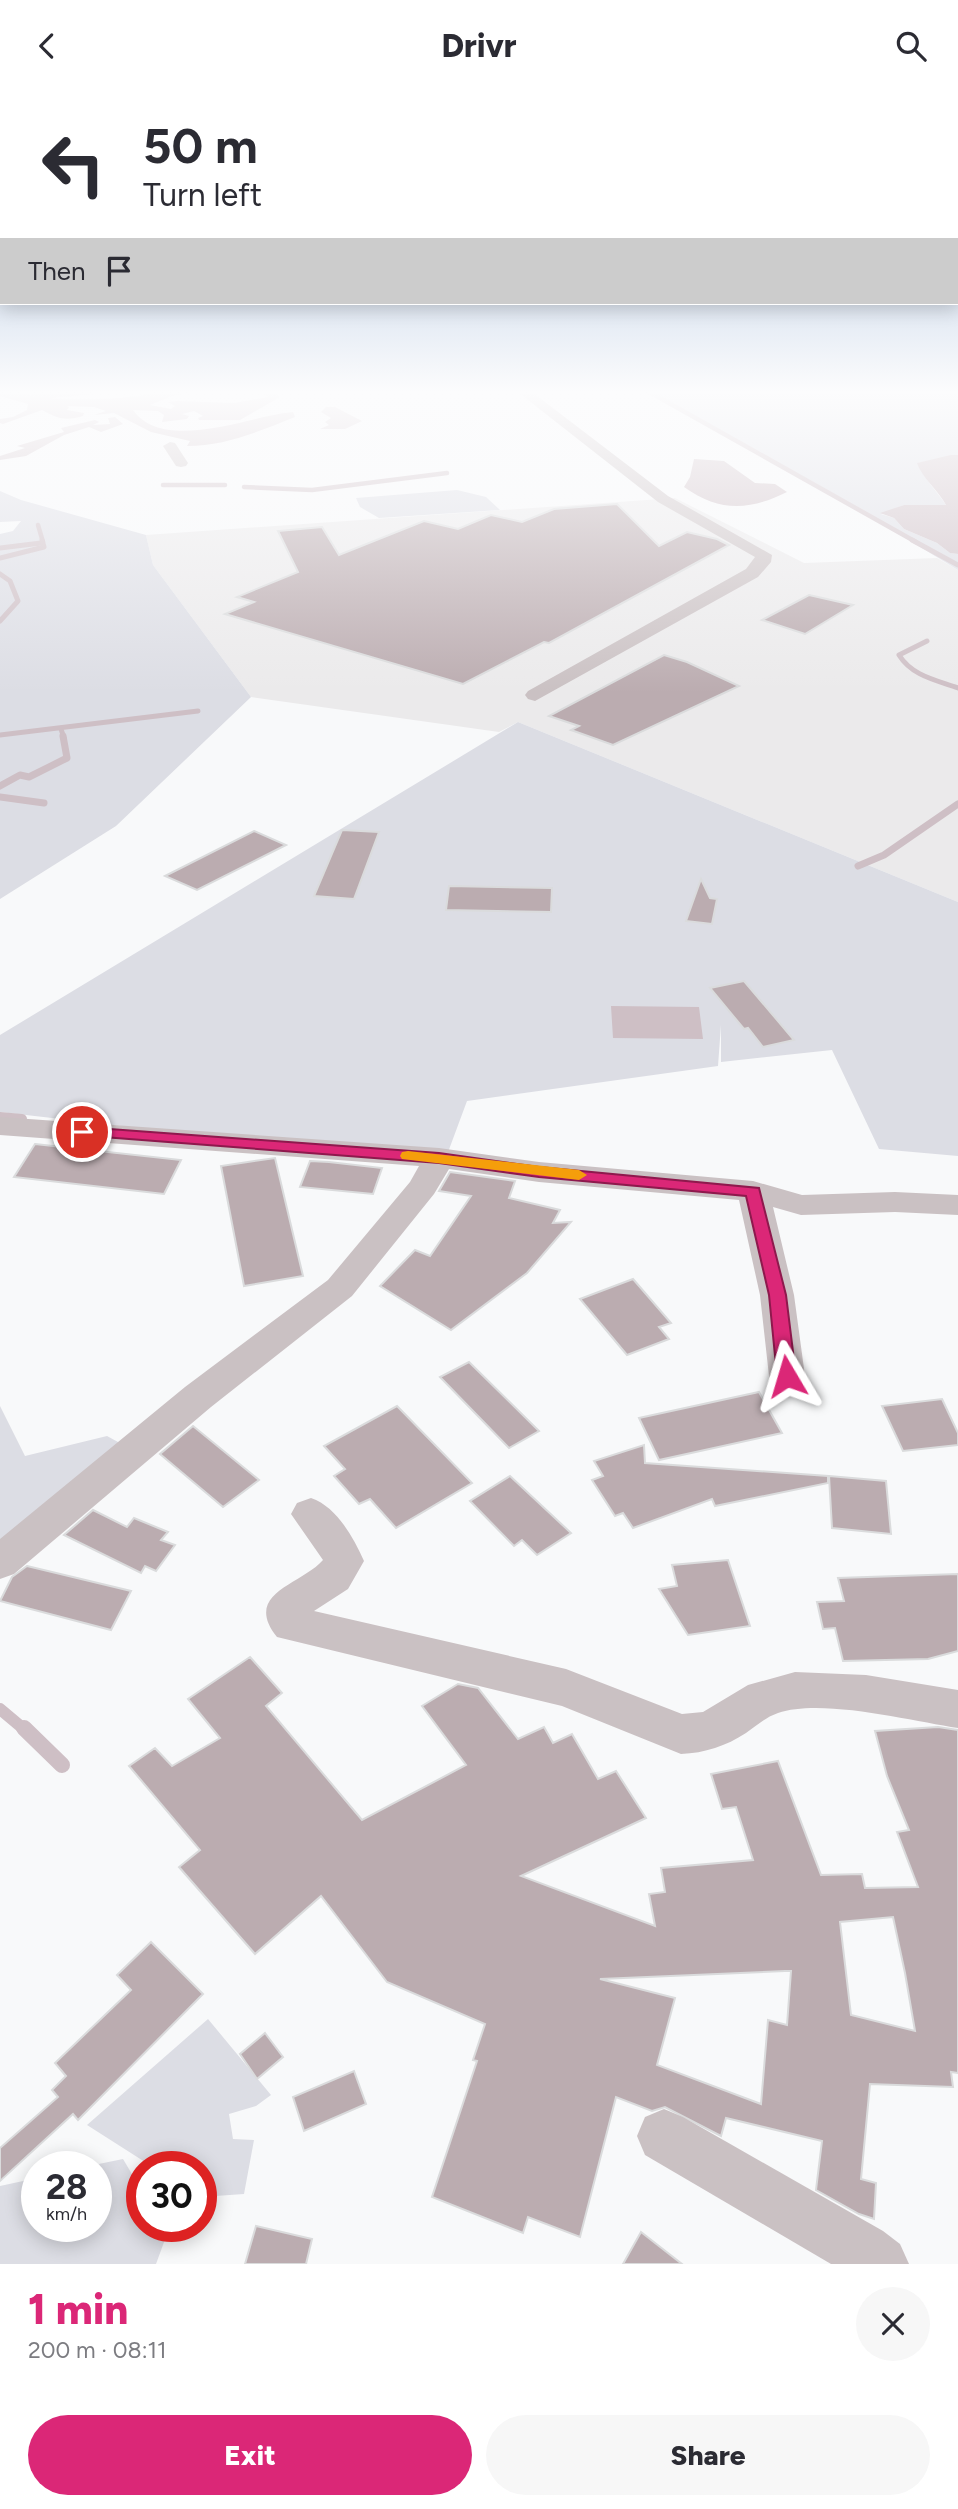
<!DOCTYPE html>
<meta charset="utf-8">
<style>
:root{--surface:#fff;--page:#f7f7f7;--text:#2b2b33;--muted:#7c7c81;--accent:#db2777}
body{margin:0;font-family:Figtree,sans-serif;background:var(--page);color:var(--text);height:100vh;display:flex;flex-direction:column;font-size:26px;white-space:nowrap}
*{box-sizing:border-box;margin:0}
p{font-size:23px;color:var(--muted)}
.icon{flex:none;width:38px;height:38px;fill:none;stroke:currentColor;stroke-width:2;stroke-linecap:round;stroke-linejoin:round}
.map{position:relative;height:2173px;overflow:hidden}
.drawer{display:flex;flex-direction:column;background:var(--surface);flex:1}
.drawer>*{flex:none}
.banner{position:absolute;left:0px;top:0px;width:959px;height:214px;box-shadow:0 4px 18px #0003;background:#fff;color:var(--text);overflow:hidden}
.speed{position:absolute;left:21px;top:2060px;display:flex;gap:14px;font-size:35px;font-weight:700;text-align:center}
.speed>*{display:grid;place-content:center;width:91px;height:91px;border-radius:50%;background:var(--surface);box-shadow:0 4px 18px #0003;line-height:1}
.speed small{font-size:18px;font-weight:400}
.speed .limit{border:10px solid #d22;background:#fff;color:#111}
.pin{position:absolute;display:grid;place-items:center;width:60px;height:60px;color:#fff;margin:-30px;border:4px solid #fff;border-radius:50%;box-shadow:0 2px 7px #0007}
.me{position:absolute;width:77px;margin:-38px;rotate:353deg;stroke-linejoin:round;filter:drop-shadow(0 0 5px #0008)}
.turn{display:flex;align-items:center;gap:24px;height:147px;padding:0 28px;font-size:32px}
.turn .icon{width:91px;height:91px;stroke-width:2.5}
.turn b{display:block;font-size:49px;line-height:60px}
.then{display:flex;align-items:center;height:66px;padding:0 28px;background:#0003;gap:14px;font-size:26px}
.round{display:grid;place-items:center;flex:none;width:74px;height:74px;border-radius:37px;background:var(--page)}
.overview{display:flex;align-items:center;justify-content:space-between;height:119px;padding:0 28px}
h1{font-size:42px;font-weight:800;line-height:52px;color:var(--accent)}
.cta{display:flex;gap:14px;margin-top:auto;padding:14px 28px}
.cta a{flex:1;height:80px;border-radius:42px;background:var(--accent);color:#fff;font-size:28px;font-weight:800;line-height:80px;text-align:center}
.cta a+a{background:var(--page);color:var(--text)}
header{display:flex;justify-content:space-between;align-items:center;height:91px;padding:0 28px;background:var(--surface);font-size:32px;font-weight:800}
.map>svg:first-child{display:block}
</style>
<header><svg class="icon" aria-label="back" viewBox="0 0 24 24"><path d="M15 5l-7 7 7 7"/></svg>Drivr<svg class="icon" aria-label="search" viewBox="0 0 24 24"><circle cx="10" cy="10" r="6"/><path d="M15 15l6 6"/></svg></header>
<div class="map">
<svg width="958" height="2173" viewBox="0 0 958 2173">
<rect width="100%" height="100%" fill="#f8f9fa"/>
<path fill="#ebeaeb" d="M675,407l129,65 133,-5 21,12v332l-440,-180 -19,10 -248,-35 -98,-132 -7,-30z"/>
<g fill="#dcdde4">
<path d="M650,298h308v66l-40,8c5,15 19,28 28,42h-42l-23,9 13,4 10,11 33,14 13,10 8,1v16l-143,-87 -147,-81z"/>
<path d="M457,399l29,7 14,13 -121,8 -19,-11 -4,-9z"/>
<path d="M0,400l21,9 125,35 7,30 98,132 -135,129 -116,73v-365l13,-3 8,-10 -21,1z"/>
<path d="M518,631l440,180v254l-79,-7 -47,-99 -111,12v-37l-3,41 -251,35 -23,62 -444,-51v-77z"/>
<path d="M0,1315l25,50 82,-20 22,12 -129,109z"/>
<path d="M208,1928l63,76 -15,11 -27,8 4,25 21,1 -10,54 -43,3v-30l-54,-1 -2,-4 -58,-37z"/>
<path d="M123,2068l19,32v35h21l4,8 -11,30h-156v-78l37,-8v48h59v-59l-7,-1z"/>
</g>
<g fill="#cebfc5">
<path d="M0,298h24l-3,2 9,4 3,-2 -5,-3 6,-1 47,3 22,-3 -8,5 -45,4c12,3 92,1 99,-5l-10,-4 58,2 -25,5 -22,9 21,4 4,-3 -7,-4 9,-1 57,2 34,-6 -6,-4h13l5,4 -40,23h-41l-1,-2 5,-2 -9,-5 -12,3 7,2 -2,3 -25,3 2,-7 -6,-4 -25,-1c31,44 119,5 160,2l2,5c-35,14 -70,29 -108,29l3,-5 -39,-9 -37,-19 -20,2 12,-4 -12,-4 -27,-1 2,1 -2,3 17,3 -1,3c-17,5 -25,3 -41,-6l-39,14 -3,-1v-4l13,-2 14,-7 1,-6 -28,-8z"/>
<path d="M326,316h9l27,14 -17,8h-25l9,-4 -4,-3 6,-4 -10,-6z"/>
<path d="M115,326l8,7 -22,8 -12,-5 -25,8 -38,21 -26,4v-4l25,-8 -8,-2 47,-14 -3,-4 34,-8 4,2 -6,3 17,-1 -2,-6z"/>
<path d="M951,364h7v99l-8,-1 -13,-10 -33,-14 -10,-11 -14,-5 24,-8h42c-8,-15 -24,-27 -29,-42z"/>
<path d="M694,368l30,2 31,22 20,1 12,8c-38,19 -68,20 -103,-5l6,-10z"/>
<path d="M611,915l88,1 4,32 -90,-1z"/>
</g>
<g fill="none" stroke-linecap="round" stroke-linejoin="round">
<g stroke="#cebfc5" stroke-width="4.5">
<path d="M644,298l272,153"/>
<path d="M163,394h62"/>
<path d="M244,396l68,3 135,-17"/>
<path d="M38,434l5,17"/>
</g>
<g stroke="#cebfc5" stroke-width="5">
<path d="M912,449l46,25"/>
<path d="M0,457l41,-5"/>
<path d="M0,467l44,-11 -2,-7"/>
<path d="M0,483l10,7 8,20 -18,20"/>
<path d="M927,550l-28,14c13,21 37,25 59,33"/>
<path d="M61,638l3,9"/>
<path d="M0,644l198,-24"/>
</g>
<g stroke="#cebfc5" stroke-width="7">
<path d="M0,695l20,-11 9,2 38,-19 -4,-22"/>
<path d="M0,706l44,6"/>
<path d="M858,775l26,-11 74,-51"/>
</g>
<path stroke="#cebfc5" stroke-width="10" d="M0,1026l22,2"/>
<path stroke="#cebfc5" stroke-width="12" d="M0,1618l25,21"/>
<path stroke="#cebfc5" stroke-width="16" d="M24,1637l38,37"/>
</g>
<g fill="#bbacb0" stroke="#dadbdc" stroke-width="2" fill-rule="evenodd">
<path d="M617,413l42,42 28,-14 30,7 12,6 -180,98 -5,-1 -81,42 -238,-70 29,-12 -17,-5 61,-25 -20,-41 44,-4 17,28 85,-34 34,8 33,-14 31,7 32,-13z"/>
<path d="M809,504l44,10 -48,29 -43,-14z"/>
<path d="M664,564l23,7 52,24 -126,59 -42,-15 8,-4 -30,-10z"/>
<path d="M342,739l37,2 -25,67 -40,-3z"/>
<path d="M254,740l32,14 -89,45 -32,-14z"/>
<path d="M701,788l9,19 7,1 -5,25 -26,-3z"/>
<path d="M449,795l103,2 -1,24 -105,-2z"/>
<path d="M744,890l50,59 -31,7 -15,-19 -4,1 -34,-41z"/>
<path d="M35,1053l146,16 -17,34 -150,-17z"/>
<path d="M275,1067l28,118 -59,10 -23,-120z"/>
<path d="M310,1070l19,1 53,6 -9,26 -73,-7z"/>
<path d="M450,1081l65,9 -6,17 51,12 -7,13 18,-1 -44,51 -76,57 -71,-44 35,-36 15,6 41,-60 -32,-5z"/>
<path d="M633,1188l38,44 -12,4 10,12 -42,16 -47,-56z"/>
<path d="M469,1271l70,69 -30,17 -69,-71z"/>
<path d="M759,1301l23,41 -123,27 -20,-42z"/>
<path d="M942,1308l16,34v12l-55,6 -21,-45z"/>
<path d="M397,1315l75,77 -76,45 -26,-29 -11,5 -25,-28 11,-7 -21,-23z"/>
<path d="M193,1335l66,54 -36,27 -63,-53z"/>
<path d="M644,1354l1,18 183,13v7l-113,23 -3,-7 -79,29 -10,-15 -8,3 -23,-36 11,-4 -9,-15z"/>
<path d="M510,1385l61,57 -34,22 -15,-15 -8,6 -44,-45z"/>
<path d="M829,1385l57,5 5,53 -59,-6z"/>
<path d="M93,1419l34,17 7,-9 34,14 -7,8 14,5 -19,26 -11,-5 -4,7 -77,-38z"/>
<path d="M728,1469l22,66 -62,9 -29,-46 18,-3 -5,-21z"/>
<path d="M27,1475l104,25 -20,39 -111,-29 12,-24z"/>
<path d="M958,1483v77l-30,8 -85,2 -8,-33 -12,1 -6,-27 27,-1 -6,-23z"/>
<path d="M250,1566l32,36 -16,13 96,114 104,-55 -44,-59 36,-22 20,4 40,51 26,-12 9,16 19,-9 26,45 18,-8 30,47 -125,58 134,50 -6,-32 16,-2 -4,-24 92,-8 -17,-53 -14,2 -11,-35 67,-13 43,114 41,-1 3,14 53,-1 -21,-55 12,-2 -22,-54 -12,-45 63,-4 20,3v343l-7,-1 2,15 -83,-3 -9,95 15,4 -2,36 -15,-5 -43,-24 6,-49 -96,-23 -5,18 -56,-29 -13,4 -36,-14 -36,140 -52,-20 -5,16 -91,-36 45,-136 -4,-1 12,-36 -98,-42 -66,-86 -66,58 -76,-87 21,-17 -71,-84 26,-18 17,18 48,-28 -32,-39zM893,1826l12,56 10,58 -64,-16 -11,-93zM785,1880h6l-4,54 -19,-5 -7,84 -104,-39 18,-67 -75,-19z"/>
<path d="M151,1851l52,52 -125,126 -5,-6 -73,67v-33l58,-51 -6,-7 14,-14 -11,-13 76,-73 -14,-15z"/>
<path d="M265,1942l18,24 -26,22 -17,-25z"/>
<path d="M354,1980l12,33 -62,27 -11,-34z"/>
<path d="M256,2135l56,13 -6,25h-61z"/>
<path d="M641,2141l41,32h-59z"/>
</g>
<g fill="none" stroke-linecap="round" stroke-linejoin="round">
<g fill="#cac1c3" fill-rule="evenodd">
<path d="M514,298h14l140,107 104,59 -1,7 -13,15 -223,124 -7,-2 -3,-4 3,-4 218,-122 9,-12 -97,-55z"/>
<path d="M170,351l5,1 13,20 -2,3 -5,1 -5,-1 -13,-20z"/>
<path d="M0,1026l439,31 100,14 214,19 49,14 93,-3 63,3v20l-63,-3 -94,3 -28,-8 21,88 11,81 -5,9 -13,4 -13,-4 -5,-9 -9,-81 -21,-95 -200,-18 -90,-13 -15,25 -82,102 -141,111 -197,167 -14,5v-40l185,-152 143,-107 82,-98 9,-16 -419,-31z"/>
<path d="M311,1407c26,9 42,39 53,63l-16,28 -34,22 252,58 116,45 21,-2 45,-27 47,-13 71,3 92,15v38c-47,-7 -136,-30 -180,-15 -12,4 -22,13 -32,20 -20,13 -41,20 -65,21l-119,-48 -285,-69c-35,-44 24,-52 46,-77l-32,-46 6,-11z"/>
<path d="M664,2018l19,8 200,114 17,13 9,20h-78l-186,-109 -8,-19 8,-19z"/>
</g>
</g>
<linearGradient id="sky" x2="0" y2="1"><stop stop-color="#9db8da"/><stop offset="0.5" stop-color="#fcfcfd"/><stop offset="1" stop-color="#fcfcfd" stop-opacity="0"/></linearGradient>
<rect width="958" height="602" fill="url(#sky)"/>
<path fill="#db2777" stroke="#8e194d" stroke-width="2" d="M82,1036l357,26 100,14 220,21 27,107 10,81 -3,5h-13l-3,-5 -8,-81 -23,-99 -207,-19 -100,-14 -362,-28 -2,-3 2,-4z"/>
<path fill="#f59e0b" d="M408,1060l171,19 8,5 -8,5 -177,-21 -2,-3 2,-4z"/>
</svg>
<div class="speed"><div>28<small>km/h</small></div><div class="limit">30</div></div>
<div class="pin" style="left:82px;top:1041px;background:#d93025"><svg class="icon" aria-label="arrive" viewBox="0 0 24 24"><path d="M6 21V4h12l-3 4 3 4H6"/></svg></div>
<svg class="me" style="left:787px;top:1285px" viewBox="-20 -20 40 40"><path d="M0-17L14 15 0 8-14 15z" fill="#db2777" stroke="#fff" stroke-width="4"/></svg>
<div class="banner">
<div class="turn"><svg class="icon" aria-label="left" viewBox="0 0 24 24"><path d="M17 20v-9H6M10 6l-5 5 5 5"/></svg><div><b>50 m</b>Turn left</div></div>
<div class="then">Then<svg class="icon" aria-label="arrive" viewBox="0 0 24 24"><path d="M6 21V4h12l-3 4 3 4H6"/></svg></div>
</div>
</div>
<section class="drawer">
<div class="overview"><div><h1>1 min</h1><p>200 m · 08:11</p></div><a class="round"><svg class="icon" aria-label="close" viewBox="0 0 24 24"><path d="M6 6l12 12M18 6L6 18"/></svg></a></div>
<div class="cta"><a>Exit</a><a>Share</a></div>
</section>
